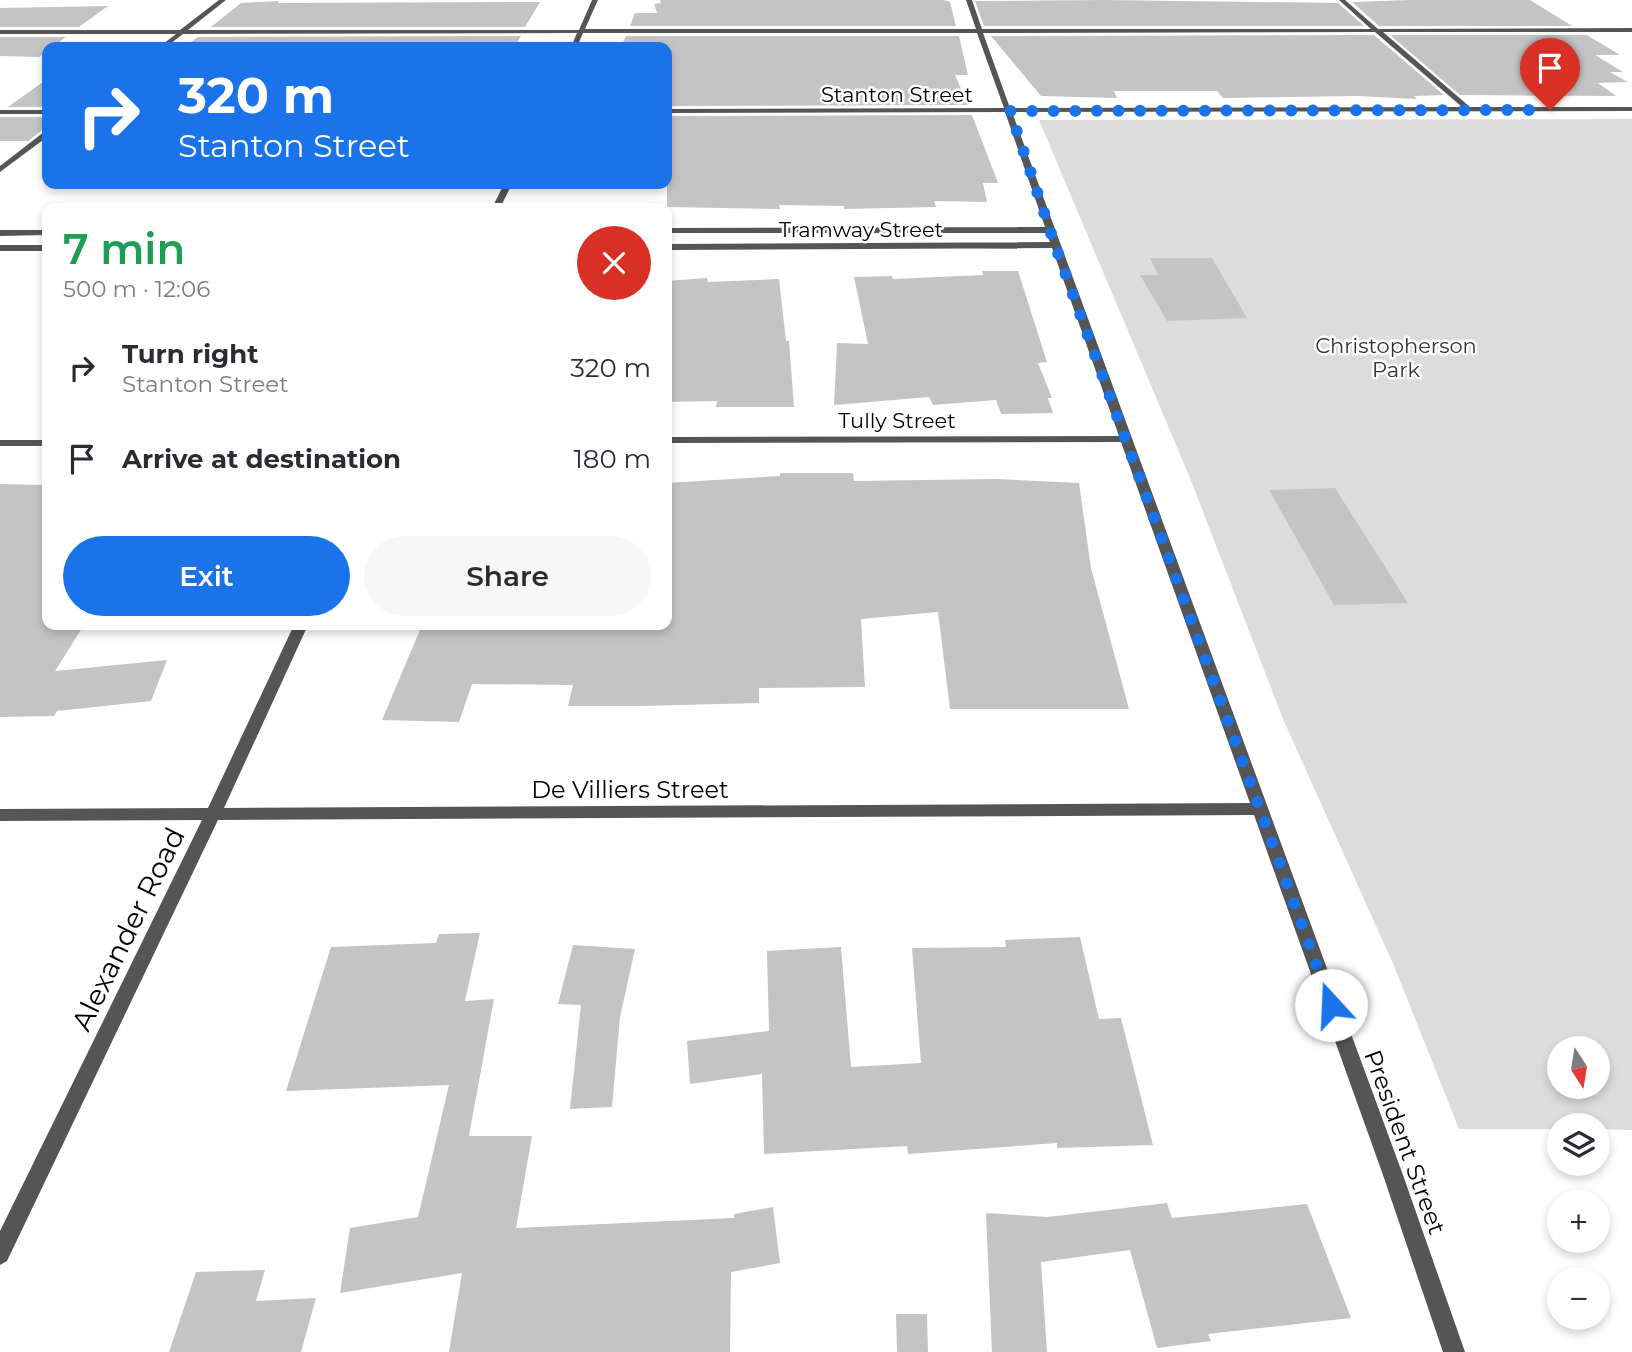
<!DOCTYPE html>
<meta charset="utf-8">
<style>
:root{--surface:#fff;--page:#f7f7f7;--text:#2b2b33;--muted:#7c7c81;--accent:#1a73e8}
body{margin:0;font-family:Montserrat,sans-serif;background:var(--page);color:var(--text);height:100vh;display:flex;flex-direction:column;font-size:26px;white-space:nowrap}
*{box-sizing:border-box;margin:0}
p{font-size:23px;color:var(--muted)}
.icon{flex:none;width:38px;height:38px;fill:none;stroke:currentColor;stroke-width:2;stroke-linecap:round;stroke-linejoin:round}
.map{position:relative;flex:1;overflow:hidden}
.sheet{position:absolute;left:42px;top:203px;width:630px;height:427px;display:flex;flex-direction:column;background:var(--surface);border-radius:14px;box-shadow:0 4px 10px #0003}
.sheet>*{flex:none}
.banner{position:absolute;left:42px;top:42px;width:630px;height:147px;border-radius:14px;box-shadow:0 4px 10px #0003;background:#1a73e8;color:#fff;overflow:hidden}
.needle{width:46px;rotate:168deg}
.fabs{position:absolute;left:1547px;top:1036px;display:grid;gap:14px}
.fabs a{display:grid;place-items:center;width:63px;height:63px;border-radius:50%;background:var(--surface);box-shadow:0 4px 10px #0003;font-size:35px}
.pin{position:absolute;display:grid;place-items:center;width:60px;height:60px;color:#fff;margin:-72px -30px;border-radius:50% 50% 50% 0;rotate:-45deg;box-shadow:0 0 7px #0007}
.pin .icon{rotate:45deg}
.me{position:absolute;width:77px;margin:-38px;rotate:340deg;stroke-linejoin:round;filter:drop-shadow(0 0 5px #0008)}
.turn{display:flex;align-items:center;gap:24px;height:147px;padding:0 21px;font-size:32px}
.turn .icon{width:91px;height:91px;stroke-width:2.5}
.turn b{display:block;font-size:49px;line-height:60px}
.round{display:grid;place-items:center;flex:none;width:74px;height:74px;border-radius:37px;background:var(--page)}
.head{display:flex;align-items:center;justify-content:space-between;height:119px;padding:0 21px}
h1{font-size:42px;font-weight:600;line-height:52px;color:#1e9e55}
.action{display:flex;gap:14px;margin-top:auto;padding:14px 21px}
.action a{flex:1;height:80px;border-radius:42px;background:var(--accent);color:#fff;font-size:28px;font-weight:600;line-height:80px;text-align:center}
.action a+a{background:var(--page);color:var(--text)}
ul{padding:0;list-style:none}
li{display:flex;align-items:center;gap:21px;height:91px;padding:0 21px}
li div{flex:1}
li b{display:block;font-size:26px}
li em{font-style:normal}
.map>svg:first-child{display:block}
</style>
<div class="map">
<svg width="1632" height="1352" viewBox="0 0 1632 1352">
<rect width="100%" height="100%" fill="#fff"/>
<path fill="#dcdcdc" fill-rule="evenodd" d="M1632,119v1011l-34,-1v-4h-39v4h-100l-65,-163 -111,-247 -93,-241 -151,-358zM1559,1048h39v39h-39z"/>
<g fill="#c4c4c4">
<path d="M660,0h284l6,2 6,24h-326l5,-13h22l-3,-9 7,-1z"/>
<path d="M1106,0l232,3 26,23h-380l-9,-25z"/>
<path d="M1411,0h119l42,26h-193l-27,-24z"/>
<path d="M279,1l-1,2 262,-1 -15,25h-314l30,-24z"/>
<path d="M108,6l-29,21h-79v-19z"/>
<path d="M1374,35l70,60 -30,1 3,3 -60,-3 -134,2 -6,-7h-103l3,7 -76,-2 -50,-60z"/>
<path d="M1390,35h197l33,20h-25l28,17h-13l18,10 -30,1 18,13 -156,-1z"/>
<path d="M521,36l-7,11h-330l14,-10z"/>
<path d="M626,36h333l9,39h-13l13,30 -301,1v-59h-46z"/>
<path d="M0,37h66l-14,10h-5v4l-8,6 -39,-1z"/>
<path d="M47,79v28h-39z"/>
<path d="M972,115l26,68h-15l4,19 -53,-1 2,6 -92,2v-3l-65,-1 1,4 -113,-2v-91z"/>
<path d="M0,117h47v12l-5,1 -14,11h-28z"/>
<path d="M1150,258h62l35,60 -80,3 -27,-46h18z"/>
<path d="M982,271h36l29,91 -9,1 14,35h-4l5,15 -52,1 -5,-14 -63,5 -4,-8 -95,8 3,-62 31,1 -14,-67 38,-1 1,3 90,-4z"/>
<path d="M707,278l1,4 71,-3 7,62h3l5,66h-78l1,-6 -50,1v-121z"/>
<path d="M780,473h73l1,8 142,-2 83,4 12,85 38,141h-179l-12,-97 -77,7 4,68 -106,1v15l-119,3h-72l5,-21 -101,-1 -13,38 -77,-2 40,-95h245v-142l113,-7z"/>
<path d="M0,484l47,1v140h37l-29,46 112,-11 -16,41 -94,10 -3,5 -54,1z"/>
<path d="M1335,488l73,115 -74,2 -65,-115z"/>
<path d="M480,933l-15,68 29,-2 -25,137h63l-16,92 218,-10v-4l39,-7 7,56 -49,9 -1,80h-281l13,-79 -122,20 10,-65 68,-11 31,-132 -163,6 45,-144 105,-4 3,-9z"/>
<path d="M1080,937l19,82 22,-1 32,127 -96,3v-5l-149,11 -1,-8 -143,8 -2,-80 -72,10 -3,-43 82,-10 -2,-80 74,-4 10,120 70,-4 -9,-115 94,-1 -1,-7z"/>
<path d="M573,945l62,4 -15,68 -8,90 -42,2 11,-104 -23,-1z"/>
<path d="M1167,1203l5,15 135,-14 44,114 -143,16 3,7 -54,7 -27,-98 -89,12 6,90h-55l-6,-139 62,4z"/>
<path d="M265,1270l-9,31 60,-3 -15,54h-132l27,-80z"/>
<path d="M896,1314h31l1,38h-31z"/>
</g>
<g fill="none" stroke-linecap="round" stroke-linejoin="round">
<g fill="#555" fill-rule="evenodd">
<path d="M219,0h7l-38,30h391l13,-30h6l-13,29h391l-10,-29h6l10,29h389l-32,-29h6l33,29 254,-1v4h-249l87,75h162v4l-620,1 391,1063 62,177h-22l-60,-177 -129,-360 -1036,5 -211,441 -7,4v-34l202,-411 -202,1v-12l208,-1 86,-183h14l-84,183 1026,-5 -129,-361 -454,1v-6l452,-1 -67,-188 -385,2v-6l383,-2 -4,-9h-379v-5l378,-1 -40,-115 -338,1v-4l337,-1 -27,-75h-394l-6,14h-6l6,-14 -394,1 -17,13h-7l17,-13h-176v-4h180zM1375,32l87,75 -452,1 -27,-75z"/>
<rect x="0" y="110" width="47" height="4"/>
<path d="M44,132h3v5l-47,35v-6z"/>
<path d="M504,184h8l-12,24h-8z"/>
<path d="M0,230h47v5l-47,1z"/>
<rect x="0" y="245" width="47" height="6"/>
<rect x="0" y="440" width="47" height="6"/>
</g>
</g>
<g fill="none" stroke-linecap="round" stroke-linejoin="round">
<path stroke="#1a73e8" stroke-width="12" stroke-dasharray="0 21.6" d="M1331,1005l-276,-760 -45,-134 540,-1"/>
</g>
<g text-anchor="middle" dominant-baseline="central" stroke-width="5" stroke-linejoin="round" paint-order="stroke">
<g font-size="21" fill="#000" stroke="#fff">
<text x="897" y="94">Stanton Street</text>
<text x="861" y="229">Tramway Street</text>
<text x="897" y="420">Tully Street</text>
</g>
<g font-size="21" fill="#333" stroke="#fff">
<text x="1396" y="345">Christopherson<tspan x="1396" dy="24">Park</tspan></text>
</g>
<g font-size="24" fill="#000" stroke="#fff">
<text x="630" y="789">De Villiers Street</text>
<text transform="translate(1405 1142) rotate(70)">President Street</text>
</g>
<g font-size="28" fill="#000" stroke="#fff">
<text transform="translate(128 929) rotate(-64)">Alexander Road</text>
</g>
</g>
</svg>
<div class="fabs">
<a><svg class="needle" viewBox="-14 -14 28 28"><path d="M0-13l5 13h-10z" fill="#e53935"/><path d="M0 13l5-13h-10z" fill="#7c7c81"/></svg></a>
<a><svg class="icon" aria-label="layers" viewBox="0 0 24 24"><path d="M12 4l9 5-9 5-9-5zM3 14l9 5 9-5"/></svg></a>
<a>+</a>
<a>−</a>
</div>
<div class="pin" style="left:1550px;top:110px;background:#d93025"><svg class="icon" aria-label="arrive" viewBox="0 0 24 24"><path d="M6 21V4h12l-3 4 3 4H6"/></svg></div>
<svg class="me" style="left:1331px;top:1005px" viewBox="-20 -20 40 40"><circle r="19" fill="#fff"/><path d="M0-13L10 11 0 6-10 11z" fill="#1a73e8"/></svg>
<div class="banner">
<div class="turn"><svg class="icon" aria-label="right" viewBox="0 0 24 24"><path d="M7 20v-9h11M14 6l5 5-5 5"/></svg><div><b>320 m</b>Stanton Street</div></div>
</div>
<section class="sheet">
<div class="head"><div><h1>7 min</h1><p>500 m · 12:06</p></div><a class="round" style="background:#d93025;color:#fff"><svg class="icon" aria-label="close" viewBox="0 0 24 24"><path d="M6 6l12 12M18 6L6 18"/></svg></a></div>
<ul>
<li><svg class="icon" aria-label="right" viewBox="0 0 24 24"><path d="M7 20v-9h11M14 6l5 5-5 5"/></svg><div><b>Turn right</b><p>Stanton Street</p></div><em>320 m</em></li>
<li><svg class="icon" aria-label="arrive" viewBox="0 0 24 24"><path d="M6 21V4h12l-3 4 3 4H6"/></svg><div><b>Arrive at destination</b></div><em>180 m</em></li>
</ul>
<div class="action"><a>Exit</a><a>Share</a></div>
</section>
</div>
